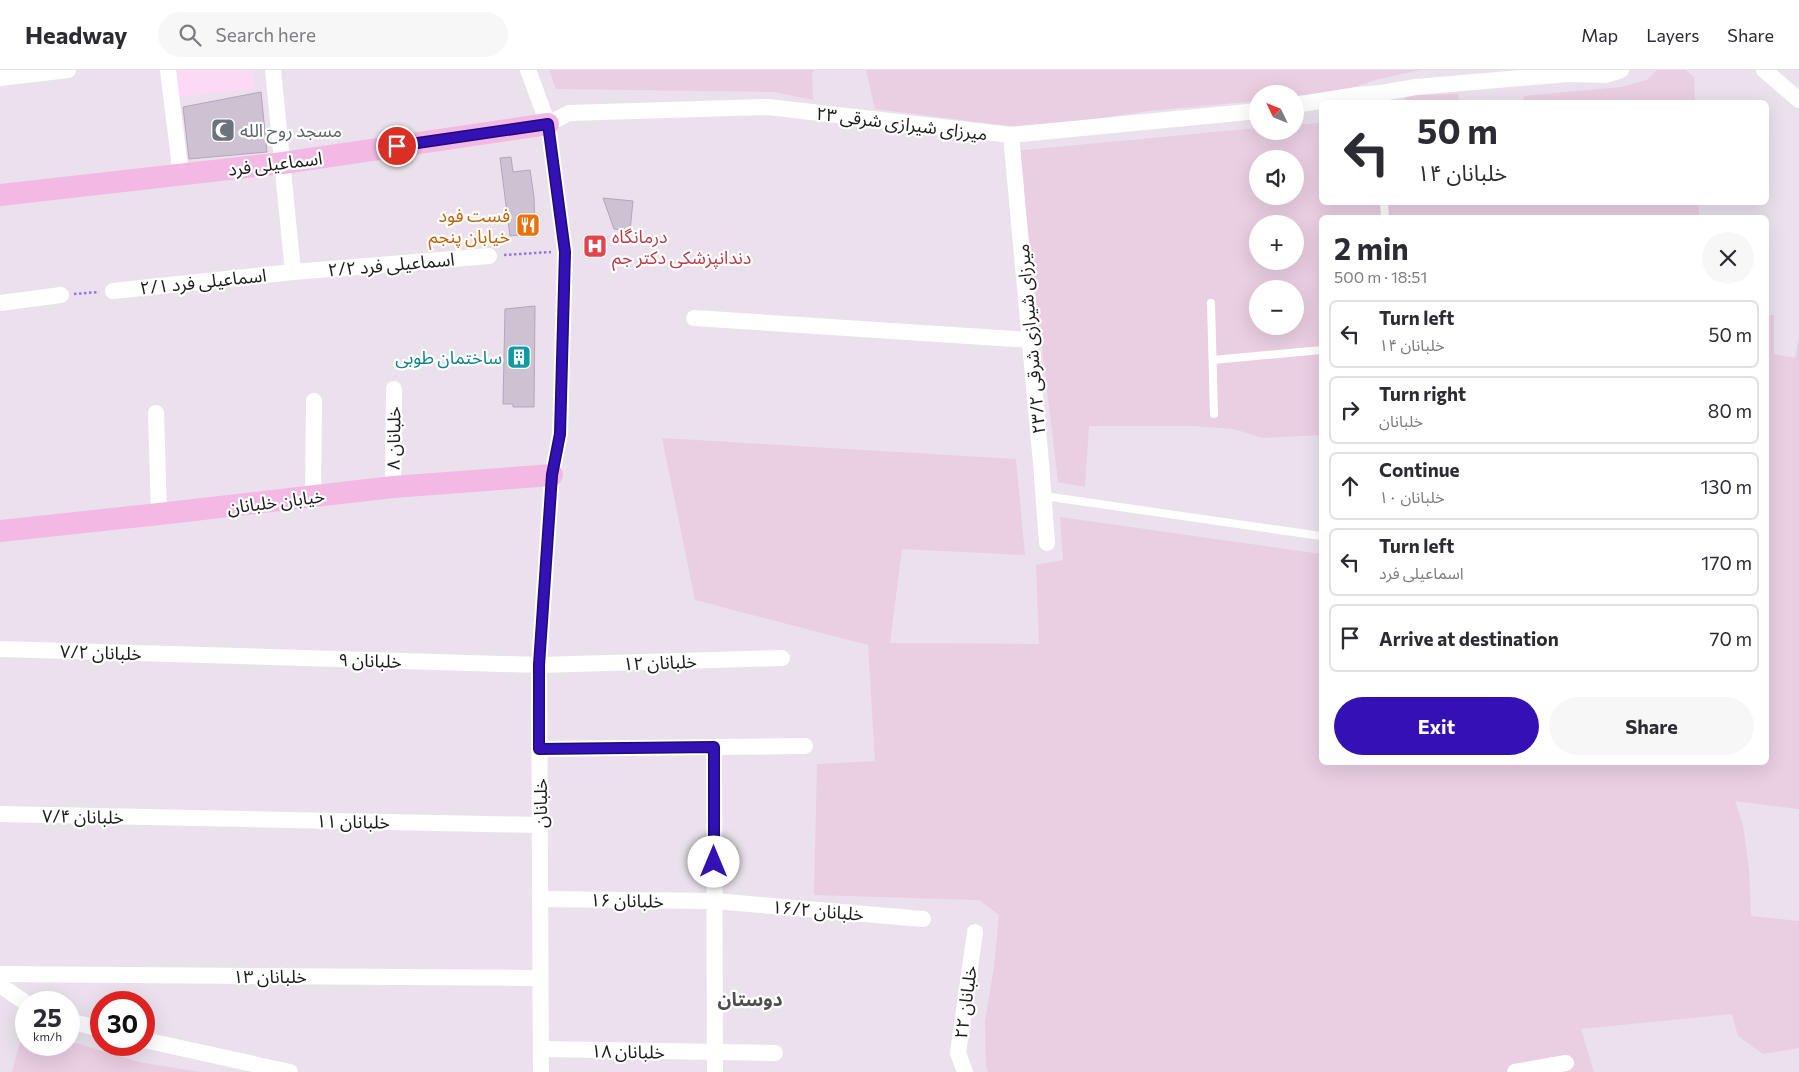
<!DOCTYPE html>
<meta charset="utf-8">
<style>
:root{--surface:#fff;--page:#f7f7f7;--text:#2b2b33;--muted:#7c7c81;--line:#e1e1e2;--accent:#3311b5}
body{margin:0;font-family:Commissioner,"Noto Sans Arabic",sans-serif;background:var(--page);color:var(--text);height:100vh;display:flex;flex-direction:column;font-size:19px;white-space:nowrap}
*{box-sizing:border-box;margin:0}
p{font-size:16px;color:var(--muted)}
.icon{flex:none;width:28px;height:28px;fill:none;stroke:currentColor;stroke-width:2;stroke-linecap:round;stroke-linejoin:round}
.map{position:relative;flex:1;overflow:hidden}
.details{position:absolute;left:1319px;top:145px;width:450px;height:550px;display:flex;flex-direction:column;background:var(--surface);border-radius:8px;box-shadow:0 5px 20px #0002}
.details>*{flex:none}
.banner{position:absolute;left:1319px;top:30px;width:450px;height:105px;border-radius:8px;box-shadow:0 5px 20px #0002;background:#fff;color:var(--text);overflow:hidden}
.needle{width:32px;rotate:313deg}
.fabs{position:absolute;left:1249px;top:15px;display:grid;gap:10px}
.fabs a{display:grid;place-items:center;width:55px;height:55px;border-radius:50%;background:var(--surface);box-shadow:0 5px 20px #0002;font-size:25px}
.speed{position:absolute;left:15px;top:921px;display:flex;gap:10px;font-size:25px;font-weight:700;text-align:center}
.speed>*{display:grid;place-content:center;width:65px;height:65px;border-radius:50%;background:var(--surface);box-shadow:0 5px 20px #0002;line-height:1}
.speed small{font-size:12px;font-weight:400}
.speed .limit{border:8px solid #d22;background:#fff;color:#111}
.pin{position:absolute;display:grid;place-items:center;width:42px;height:42px;color:#fff;margin:-21px;border:2px solid #fff;border-radius:50%;box-shadow:0 1px 5px #0007}
.me{position:absolute;width:55px;margin:-28px;rotate:0deg;stroke-linejoin:round;filter:drop-shadow(0 0 4px #0008)}
.turn{display:flex;align-items:center;gap:18px;height:105px;padding:0 15px;font-size:22px}
.turn .icon{width:65px;height:65px;stroke-width:2.5}
.turn b{display:block;font-size:35px;line-height:42px}
.round{display:grid;place-items:center;flex:none;width:52px;height:52px;border-radius:26px;background:var(--page)}
.summary{display:flex;align-items:center;justify-content:space-between;height:85px;padding:0 15px}
h1{font-size:30px;font-weight:700;line-height:38px}
.action{display:flex;gap:10px;margin-top:auto;padding:10px 15px}
.action a{flex:1;height:58px;border-radius:30px;background:var(--accent);color:#fff;font-size:20px;font-weight:700;line-height:58px;text-align:center}
.action a+a{background:var(--page);color:var(--text)}
ul{padding:0;list-style:none}
li{display:flex;align-items:center;gap:15px;height:68px;margin:0 10px 8px;padding:0 5px;border:2px solid var(--line);border-radius:8px}
li div{flex:1}
li b{display:block;font-size:19px}
li em{font-style:normal}
header{display:flex;align-items:center;gap:30px;box-sizing:border-box;height:70px;padding:0 25px;background:var(--surface);border-bottom:1px solid var(--line)}
header strong{font-size:24px}
nav{display:flex;gap:28px;margin-inline-start:auto;font-size:18px}
.search{width:350px;height:45px;background:var(--page);display:flex;align-items:center;gap:12px;box-sizing:border-box;padding:0 18px;border-radius:28px;color:var(--muted);font-size:19px}
.map>svg:first-child{display:block}
</style>
<header>
<strong>Headway</strong>
<div class="search"><svg class="icon" aria-label="search" viewBox="0 0 24 24"><circle cx="10" cy="10" r="6"/><path d="M15 15l6 6"/></svg>Search here</div>
<nav><a>Map</a><a>Layers</a><a>Share</a></nav>
</header>
<div class="map">
<svg width="1799" height="1002" viewBox="0 0 1799 1002">
<rect width="100%" height="100%" fill="#eae1ec"/>
<path fill="#fcdaf5" d="M173,0h80l2,19 -79,8z"/>
<g fill="#eacee2" fill-rule="evenodd">
<path d="M549,0h265l-2,4 1,26 -38,-8 -219,-3z"/>
<path d="M866,0h554l-45,10 -32,11 -48,5v-2h-37l-1,7 -109,10 -72,11 -66,4 -135,-17z"/>
<path d="M1657,0h29l8,7 1,25h-173l2,-6 97,-9 26,-7z"/>
<path d="M1458,24l2,8h-60l10,-7z"/>
<path d="M1321,53v79h377l1,15 -378,1v217l-58,3 -29,-9 -42,-3h-103l-4,61 -27,-5 -38,-319 -7,-12 244,-23 1,3h37v-6zM1258,89h37v37h-37zM1258,154h37v37h-37zM1258,219h37v37h-37z"/>
<path d="M1766,245h8v39l21,4 4,-22v473l-64,-8 8,24 6,44 2,47 48,5v127l-36,6 -25,-18 -6,-22 -151,15 13,43h-606l-2,-6 -1,-45 9,-54 5,-52 -20,-15 -165,-5 3,-131 58,-3 -7,-116 -173,-45 -33,-162 354,21 9,96 -123,-6 -12,94 149,1 -3,-79 27,-5 -3,-43 261,37v208h445z"/>
<path d="M24,958h2v17h43v-4l70,21 61,10h-188z"/>
</g>
<g fill="#ccc2d2" stroke="#b4a5bc">
<path d="M261,22l6,60 -78,7 -6,-52z"/>
<path d="M511,87l2,15 17,-2 4,27 1,36 -25,3 -10,-78z"/>
<path d="M603,128l30,3 -3,30 -16,-2z"/>
<path d="M535,236l-1,101h-21v-3h-10l2,-95z"/>
</g>
<g fill="none" stroke-linecap="round" stroke-linejoin="round">
<g stroke="#9871ed" stroke-width="2.5" stroke-dasharray="2.5 2.5" stroke-linecap="butt">
<path d="M504,185l47,-3"/>
<path d="M74,224l25,-2"/>
</g>
<g stroke="#fff" stroke-width="8">
<path d="M1384,132l1,16"/>
<path d="M1211,233l3,111"/>
<path d="M1213,290l108,-10"/>
<path d="M1044,426l277,40"/>
</g>
<g stroke="#fff" stroke-width="16">
<path d="M168,0l13,105"/>
<path d="M273,0l20,202"/>
<path d="M528,0l20,54 17,128 -5,182 -8,41 -13,190 2,407"/>
<path d="M1764,0l35,30"/>
<path d="M0,8l68,-8"/>
<path d="M1295,35l62,-10 24,-2 35,-6 151,-13 38,1 16,-5"/>
<path d="M548,54l21,-11 199,-6 243,28 247,-24"/>
<path d="M1011,65l30,328 6,80"/>
<path d="M113,221l180,-19 196,-16"/>
<path d="M0,233l61,-8"/>
<path d="M694,248l336,22"/>
<path d="M156,343l3,101"/>
<path d="M393,417l1,-98"/>
<path d="M313,426l1,-95"/>
<path d="M0,579l539,16 243,-7"/>
<path d="M714,677l1,325"/>
<path d="M539,679l266,-3"/>
<path d="M0,744l540,11"/>
<path d="M540,829l174,2 209,18"/>
<path d="M0,904l540,4"/>
<path d="M0,915l26,18"/>
<path d="M69,951l32,8"/>
<path d="M144,970l146,32"/>
<path d="M541,979l234,4"/>
<path d="M965,1002l-7,-19 17,-121"/>
<path d="M1515,1002l51,-9"/>
</g>
<g stroke="#f3b8e4" stroke-width="22">
<path d="M0,125l283,-32 265,-39"/>
<path d="M0,461l159,-17 234,-27 159,-12"/>
</g>
</g>
<g fill="none" stroke-linecap="round" stroke-linejoin="round">
<g stroke="#210b76" stroke-width="12">
<path id="route" d="M397,76l151,-22 17,128 -5,182 -8,41 -13,190v84l175,-2v115"/>
</g>
<use href="#route" stroke="#3311b5" stroke-width="9"/>
</g>
<defs>
<g id="mosque-square" transform="scale(1.25)"><rect x="-9" y="-9" width="18" height="18" rx="4" fill="#6b7280" stroke="#fff"/><path d="M3.5-4.9A6 6 0 1 0 3.5 4.9A5 5 0 1 1 3.5-4.9Z" fill="#fff"/></g>
<g id="restaurant-square" transform="scale(1.25)"><rect x="-9" y="-9" width="18" height="18" rx="4" fill="#e8710a" stroke="#fff"/><path d="M-5-6h1v4h1v-4h1v4h1v-4h1v5L-1.5 .5V6h-2V.5L-5-1ZM5-6V6H3V1.5H1.5Q1.5-4 5-6Z" fill="#fff"/></g>
<g id="hospital-square" transform="scale(1.25)"><rect x="-9" y="-9" width="18" height="18" rx="4" fill="#e0444e" stroke="#fff"/><path d="M-5-5h3v3.5h4V-5h3V5h-3V1.5h-4V5h-3Z" fill="#fff"/></g>
<g id="building-square" transform="scale(1.25)"><rect x="-9" y="-9" width="18" height="18" rx="4" fill="#0f9aa8" stroke="#fff"/><path d="M-4-6H4V6H1V3H-1V6H-4ZM-2.5-4.3h1.7v1.8h-1.7ZM.8-4.3h1.7v1.8H.8ZM-2.5-1h1.7V.8h-1.7ZM.8-1h1.7V.8H.8Z" fill="#fff"/></g>
</defs>
<g fill-rule="evenodd">
<use href="#mosque-square" x="223" y="60"/>
<use href="#restaurant-square" x="528" y="155"/>
<use href="#hospital-square" x="595" y="176"/>
<use href="#building-square" x="519" y="287"/>
</g>
<g text-anchor="middle" dominant-baseline="central" stroke-width="4.5" stroke-linejoin="round" paint-order="stroke">
<g font-size="18" fill="#1b1b1b" stroke="#fff">
<text transform="translate(902 53) rotate(7)">۲۳ میرزای شیرازی شرقی</text>
<text transform="translate(275 93) rotate(-7)">اسماعیلی فرد</text>
<text transform="translate(391 194) rotate(-5)">۲/۲ اسماعیلی فرد</text>
<text transform="translate(203 211) rotate(-6)">۲/۱ اسماعیلی فرد</text>
<text transform="translate(1030 269) rotate(-95)">۲۳/۲ میرزای شیرازی شرقی</text>
<text transform="translate(393 368) rotate(-89)">۸ خلبانان</text>
<text transform="translate(276 431) rotate(-7)">خیابان خلبانان</text>
<text transform="translate(101 582) rotate(2)">۷/۲ خلبانان</text>
<text transform="translate(370 590) rotate(2)">۹ خلبانان</text>
<text transform="translate(660 592) rotate(-2)">۱۲ خلبانان</text>
<text transform="translate(540 733) rotate(-90)">خلبانان</text>
<text transform="translate(83 746) rotate(1)">۷/۴ خلبانان</text>
<text transform="translate(353 751) rotate(1)">۱۱ خلبانان</text>
<text transform="translate(627 830) rotate(1)">۱۶ خلبانان</text>
<text transform="translate(818 840) rotate(5)">۱۶/۲ خلبانان</text>
<text x="270" y="906">۱۳ خلبانان</text>
<text transform="translate(965 932) rotate(-82)">۲۲ خلبانان</text>
<text transform="translate(628 981) rotate(1)">۱۸ خلبانان</text>
</g>
<g font-size="18" fill="#5b616d" stroke="#fff" text-anchor="start">
<text x="240" y="60">مسجد روح الله</text>
</g>
<g font-size="18" fill="#c56008" stroke="#fff" text-anchor="end">
<text x="510" y="145">فست فود<tspan x="510" dy="21">خیابان پنجم</tspan></text>
</g>
<g font-size="18" fill="#be3a42" stroke="#fff" text-anchor="start">
<text x="612" y="166">درمانگاه<tspan x="612" dy="21">دندانپزشکی دکتر جم</tspan></text>
</g>
<g font-size="18" fill="#0d838f" stroke="#fff" text-anchor="end">
<text x="502" y="287">ساختمان طوبی</text>
</g>
<g font-size="19" font-weight="bold" fill="#4e4e4e" stroke="#fff">
<text x="750" y="928">دوستان</text>
</g>
</g>
</svg>
<div class="fabs">
<a><svg class="needle" viewBox="-14 -14 28 28"><path d="M0-13l5 13h-10z" fill="#e53935"/><path d="M0 13l5-13h-10z" fill="#7c7c81"/></svg></a>
<a><svg class="icon" aria-label="sound" viewBox="0 0 24 24"><path d="M4 9h4l5-4v14l-5-4H4zM17 9q2 3 0 6"/></svg></a>
<a>+</a>
<a>−</a>
</div>
<div class="speed"><div>25<small>km/h</small></div><div class="limit">30</div></div>
<div class="pin" style="left:397px;top:76px;background:#d93025"><svg class="icon" aria-label="arrive" viewBox="0 0 24 24"><path d="M6 21V4h12l-3 4 3 4H6"/></svg></div>
<svg class="me" style="left:714px;top:792px" viewBox="-20 -20 40 40"><circle r="19" fill="#fff"/><path d="M0-13L10 11 0 6-10 11z" fill="#3311b5"/></svg>
<div class="banner">
<div class="turn"><svg class="icon" aria-label="left" viewBox="0 0 24 24"><path d="M17 20v-9H6M10 6l-5 5 5 5"/></svg><div><b>50 m</b>۱۴ خلبانان</div></div>
</div>
<section class="details">
<div class="summary"><div><h1>2 min</h1><p>500 m · 18:51</p></div><a class="round"><svg class="icon" aria-label="close" viewBox="0 0 24 24"><path d="M6 6l12 12M18 6L6 18"/></svg></a></div>
<ul>
<li><svg class="icon" aria-label="left" viewBox="0 0 24 24"><path d="M17 20v-9H6M10 6l-5 5 5 5"/></svg><div><b>Turn left</b><p>۱۴ خلبانان</p></div><em>50 m</em></li>
<li><svg class="icon" aria-label="right" viewBox="0 0 24 24"><path d="M7 20v-9h11M14 6l5 5-5 5"/></svg><div><b>Turn right</b><p>خلبانان</p></div><em>80 m</em></li>
<li><svg class="icon" aria-label="ahead" viewBox="0 0 24 24"><path d="M12 20V5M6 11l6-6 6 6"/></svg><div><b>Continue</b><p>۱۰ خلبانان</p></div><em>130 m</em></li>
<li><svg class="icon" aria-label="left" viewBox="0 0 24 24"><path d="M17 20v-9H6M10 6l-5 5 5 5"/></svg><div><b>Turn left</b><p>اسماعیلی فرد</p></div><em>170 m</em></li>
<li><svg class="icon" aria-label="arrive" viewBox="0 0 24 24"><path d="M6 21V4h12l-3 4 3 4H6"/></svg><div><b>Arrive at destination</b></div><em>70 m</em></li>
</ul>
<div class="action"><a>Exit</a><a>Share</a></div>
</section>
</div>
